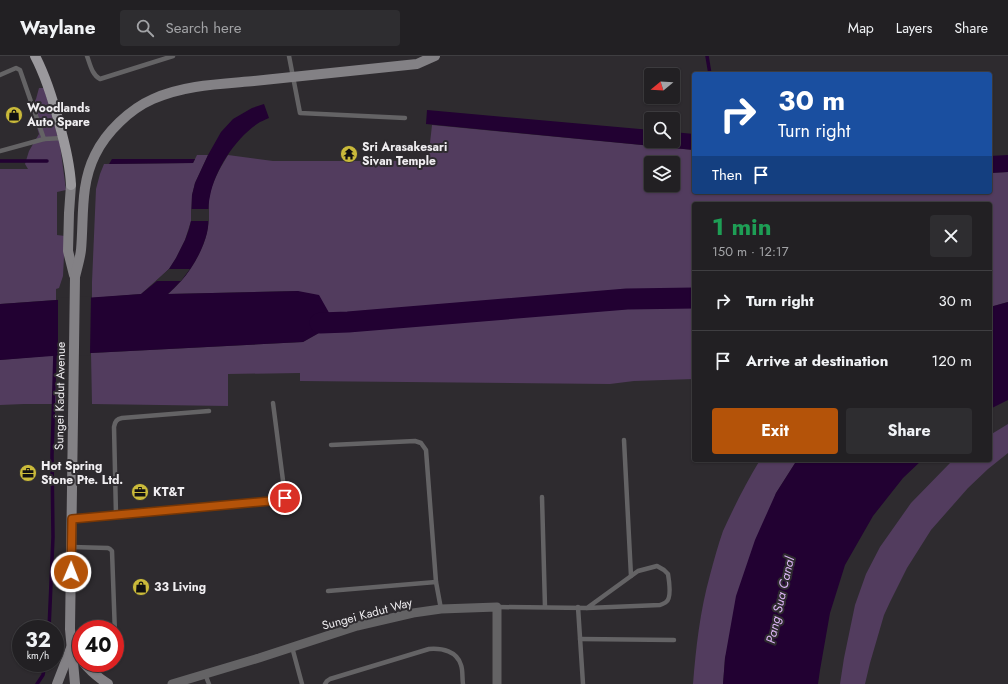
<!DOCTYPE html>
<meta charset="utf-8">
<style>
:root{--surface:#222023;--page:#2e2d30;--text:#f1f3f6;--muted:#a2a3a6;--line:#3f3e41;--accent:#b45309}
body{margin:0;font-family:Jost,sans-serif;background:var(--page);color:var(--text);height:100vh;display:flex;flex-direction:column;font-size:15px;white-space:nowrap}
*{box-sizing:border-box;margin:0}
p{font-size:13px;color:var(--muted)}
.icon{flex:none;width:22px;height:22px;fill:none;stroke:currentColor;stroke-width:2;stroke-linecap:round;stroke-linejoin:round}
.map{position:relative;flex:1;overflow:hidden}
.panel{position:absolute;left:692px;top:146px;width:300px;height:260px;display:flex;flex-direction:column;background:var(--surface);border-radius:4px;box-shadow:0 1px 3px #0004,0 0 0 1px var(--line)}
.panel>*{flex:none}
.guide{position:absolute;left:692px;top:16px;width:300px;height:122px;border-radius:4px;box-shadow:0 1px 3px #0004,0 0 0 1px var(--line);background:#1a4fa0;color:#fff;overflow:hidden}
.needle{width:26px;rotate:252deg}
.buttons{position:absolute;left:644px;top:12px;display:grid;gap:8px}
.buttons a{display:grid;place-items:center;width:36px;height:36px;border-radius:4px;background:var(--surface);box-shadow:0 1px 3px #0004,0 0 0 1px var(--line);font-size:20px}
.speed{position:absolute;left:12px;top:564px;display:flex;gap:8px;font-size:20px;font-weight:700;text-align:center}
.speed>*{display:grid;place-content:center;width:52px;height:52px;border-radius:50%;background:var(--surface);box-shadow:0 1px 3px #0004,0 0 0 1px var(--line);line-height:1}
.speed small{font-size:10px;font-weight:400}
.speed .limit{border:6px solid #d22;background:#fff;color:#111}
.pin{position:absolute;display:grid;place-items:center;width:34px;height:34px;color:#fff;margin:-17px;border:2px solid #fff;border-radius:50%;box-shadow:0 1px 4px #0007}
.me{position:absolute;width:44px;margin:-22px;rotate:1deg;stroke-linejoin:round;filter:drop-shadow(0 0 3px #0008)}
.turn{display:flex;align-items:center;gap:14px;height:84px;padding:0 20px;font-size:18px}
.turn .icon{width:52px;height:52px;stroke-width:2.5}
.turn b{display:block;font-size:28px;line-height:34px}
.then{display:flex;align-items:center;height:38px;padding:0 20px;background:#0003;gap:8px;font-size:15px}
.round{display:grid;place-items:center;flex:none;width:42px;height:42px;border-radius:4px;background:var(--page)}
.head{display:flex;align-items:center;justify-content:space-between;height:68px;padding:0 20px}
h1{font-size:24px;font-weight:700;line-height:30px;color:#1e9e55}
.action{display:flex;gap:8px;margin-top:auto;padding:8px 20px}
.action a{flex:1;height:46px;border-radius:4px;background:var(--accent);color:#fff;font-size:16px;font-weight:700;line-height:46px;text-align:center}
.action a+a{background:var(--page);color:var(--text)}
ul{padding:0;list-style:none}
li{display:flex;align-items:center;gap:12px;height:60px;padding:0 20px;border-top:1px solid var(--line)}
li div{flex:1}
li b{display:block;font-size:15px}
li em{font-style:normal}
header{display:flex;align-items:center;gap:24px;box-sizing:border-box;height:56px;padding:0 20px;background:var(--surface);border-bottom:1px solid var(--line)}
header strong{font-size:19px}
nav{display:flex;gap:22px;margin-inline-start:auto;font-size:14px}
.search{width:280px;height:36px;background:var(--page);display:flex;align-items:center;gap:10px;box-sizing:border-box;padding:0 14px;border-radius:4px;color:var(--muted);font-size:15px}
.map>svg:first-child{display:block}
</style>
<header>
<strong>Waylane</strong>
<div class="search"><svg class="icon" aria-label="search" viewBox="0 0 24 24"><circle cx="10" cy="10" r="6"/><path d="M15 15l6 6"/></svg>Search here</div>
<nav><a>Map</a><a>Layers</a><a>Share</a></nav>
</header>
<div class="map">
<svg width="1008" height="628" viewBox="0 0 1008 628">
<rect width="100%" height="100%" fill="#2e2b2f"/>
<g fill="#523c5e" fill-rule="evenodd">
<path d="M39,32h5l16,57 6,45 -9,2v43l8,1 -2,40 -4,12 -3,1v11l-56,4v-135h28l-3,-5 4,-13 10,-17 -8,-26 5,-9z"/>
<path d="M432,69l262,25v42h296v-19l18,-1v130l-18,5v-103h-296v175l-60,2 -24,3 -310,-3v-8l-72,1v32l-136,-2 -1,-51 212,-11 23,-13 22,-3v-7l-16,-1 -34,-27 -130,3c4,-4 9,-8 13,-13 11,-12 23,-33 26,-49 3,-12 1,-23 2,-34 3,-16 11,-30 19,-43l45,6h155zM651,107h22v22h-22z"/>
<path d="M197,99h11l-13,28 -3,12 -1,26 -6,19 -9,18 -7,11 -28,25 -49,4v-16l4,-93 4,-15 4,-10 89,-1z"/>
<path d="M56,299v49h-32l-24,1v-45z"/>
<path d="M1008,368v29l-20,16 -20,19 -37,42 -24,38 -17,34 -6,13 -14,48 -5,21h-25l4,-26 11,-53 11,-31 14,-27 31,-44 39,-40 5,-3h35v-25z"/>
<path d="M760,404h37l-21,33 -51,165 -2,26h-30c3,-37 7,-73 17,-109 4,-15 8,-30 13,-44 11,-24 23,-48 37,-71z"/>
</g>
<g fill="#220132">
<path d="M264,48l5,14c-4,2 -8,3 -12,6 -22,15 -42,46 -47,72 -3,12 0,24 -3,37 -4,16 -14,35 -26,48 -4,4 -8,8 -13,13l130,-3 21,4 13,23 16,1v7l-22,3 -23,13 -212,11 -91,7v-56l141,-10 22,-18 6,-7 7,-11 9,-18 4,-11 2,-8 1,-26 3,-12 13,-28 13,-23 12,-13 19,-11z"/>
<path d="M427,54l224,20v11h22v-9l21,2v16l-268,-26z"/>
<path d="M1008,99v17l-18,1v-17z"/>
<path d="M112,103h83l-2,4 -84,1z"/>
<path d="M1008,246v98l-18,9v-102z"/>
<path d="M797,404h125l-19,18 -30,38 -28,49 -15,48 -10,57 -2,14h-95l2,-26 11,-62 19,-56 21,-47z"/>
</g>
<g fill="#2e2b2f">
<rect x="191" y="153" width="18" height="12"/>
<path d="M169,213h21l-9,12h-25z"/>
<path d="M91,240l-1,59 -32,2v-59z"/>
</g>
<g fill="none" stroke-linecap="round" stroke-linejoin="round">
<g stroke="#220132" stroke-width="3.5">
<path d="M707,0l3,18"/>
<path d="M0,105h47"/>
<path d="M49,573l4,-92 -1,-82 3,-103"/>
<path d="M37,628l6,-9 2,-12"/>
</g>
<path stroke="#220132" stroke-width="21" d="M320,267l28,-1 279,-23 67,-1"/>
<g stroke="#646365" stroke-width="4.5">
<path d="M87,0c3,8 5,19 13,23l73,-23"/>
<path d="M289,0l11,57 105,5"/>
<path d="M0,19l16,-7 4,2 24,69"/>
<path d="M0,95l44,-12 19,-1"/>
<path d="M624,384l7,136"/>
<path d="M331,389l84,-4 6,2 5,7 10,132 5,27"/>
<path d="M542,441l3,110"/>
<path d="M116,459l-2,-88c1,-6 3,-8 8,-9l87,-7"/>
<path d="M72,463l211,-20 2,-3 -12,-93"/>
<path d="M72,491l36,1 2,1 2,2 3,83"/>
<path d="M328,535l108,-9"/>
<path d="M497,551l90,1 73,-3c0,0 5,-2 6,-3 6,-4 3,-22 2,-28l-4,-4 -7,-4 -19,5 -51,37"/>
<path d="M578,551l5,77"/>
<path d="M580,583l94,1"/>
<path d="M292,591l10,37"/>
<path d="M205,618l4,10"/>
<path d="M325,628l2,-3 3,-2 99,-30c13,-1 28,2 32,16 2,5 1,13 2,19"/>
</g>
<path stroke="#646365" stroke-width="9" d="M172,628l87,-26 98,-32 56,-13 28,-4 56,-2v77"/>
<g stroke="#838185" stroke-width="10">
<path d="M71,129l-2,28 -1,38 6,24"/>
<path d="M84,607c7,9 15,15 24,21"/>
<path d="M57,628l14,-36"/>
<path d="M75,628l-5,-55 5,-352c2,-9 5,-18 6,-27 3,-33 -1,-65 14,-95 11,-23 35,-46 58,-56 31,-14 67,-15 101,-18 54,-6 108,-11 163,-17l18,-8"/>
</g>
<path stroke="#9b999d" stroke-width="10" d="M35,0c11,21 18,44 24,67 6,21 11,41 12,62"/>
</g>
<g fill="none" stroke-linecap="round" stroke-linejoin="round">
<g stroke="#753606" stroke-width="10">
<path id="route" d="M71,516l1,-53 209,-19 4,-2"/>
</g>
<use href="#route" stroke="#b45309" stroke-width="7"/>
</g>
<defs>
<g id="shop-disc" transform="scale(0.9)"><circle r="9.5" fill="#caba3a" stroke="#2e2b2f"/><path d="M-5-2.5h2.3a2.7 3.5 0 0 1 5.4 0H5L5.5 6h-11ZM-1.5-2.5h3a1.5 2.3 0 0 0-3 0Z" fill="#111"/></g>
<g id="temple-disc" transform="scale(0.9)"><circle r="9.5" fill="#caba3a" stroke="#2e2b2f"/><path d="M0-6L5-2H3V0L6.5 2.5H4V6H1.5V3h-3V6H-4V2.5H-6.5L-3 0V-2H-5Z" fill="#111"/></g>
<g id="office-disc" transform="scale(0.9)"><circle r="9.5" fill="#caba3a" stroke="#2e2b2f"/><path d="M-6-3h4V-5.5h4V-3h4V5H-6ZM-1-4.5V-3h2v-1.5ZM-6 0V1H6V0Z" fill="#111"/></g>
</defs>
<g fill-rule="evenodd">
<use href="#shop-disc" x="14" y="59"/>
<use href="#temple-disc" x="349" y="98"/>
<use href="#office-disc" x="28" y="417"/>
<use href="#office-disc" x="140" y="436"/>
<use href="#shop-disc" x="141" y="531"/>
</g>
<g text-anchor="middle" dominant-baseline="central" stroke-width="4" stroke-linejoin="round" paint-order="stroke">
<g font-size="12" font-weight="bold" fill="#f0eef1" stroke="#2e2b2f" text-anchor="start">
<text x="27" y="52">Woodlands<tspan x="27" dy="14">Auto Spare</tspan></text>
<text x="362" y="91">Sri Arasakesari<tspan x="362" dy="14">Sivan Temple</tspan></text>
<text x="41" y="410">Hot Spring<tspan x="41" dy="14">Stone Pte. Ltd.</tspan></text>
<text x="153" y="436">KT&amp;T</text>
<text x="154" y="531">33 Living</text>
</g>
<g font-size="12" fill="#f0eef1" stroke="#2e2b2f">
<text transform="translate(60 340) rotate(-89)">Sungei Kadut Avenue</text>
<text transform="translate(367 558) rotate(-15)">Sungei Kadut Way</text>
</g>
<g font-size="13" font-style="italic" fill="#ddb5f6" stroke="#2e2b2f">
<text transform="translate(780 544) rotate(-77)">Pang Sua Canal</text>
</g>
</g>
</svg>
<div class="buttons">
<a><svg class="needle" viewBox="-14 -14 28 28"><path d="M0-13l5 13h-10z" fill="#e53935"/><path d="M0 13l5-13h-10z" fill="#a2a3a6"/></svg></a>
<a><svg class="icon" aria-label="search" viewBox="0 0 24 24"><circle cx="10" cy="10" r="6"/><path d="M15 15l6 6"/></svg></a>
<a><svg class="icon" aria-label="layers" viewBox="0 0 24 24"><path d="M12 4l9 5-9 5-9-5zM3 14l9 5 9-5"/></svg></a>
</div>
<div class="speed"><div>32<small>km/h</small></div><div class="limit">40</div></div>
<div class="pin" style="left:285px;top:442px;background:#d93025"><svg class="icon" aria-label="arrive" viewBox="0 0 24 24"><path d="M6 21V4h12l-3 4 3 4H6"/></svg></div>
<svg class="me" style="left:71px;top:516px" viewBox="-20 -20 40 40"><circle r="17" fill="#b45309" stroke="#fff" stroke-width="3"/><path d="M0-11L8 9 0 5-8 9z" fill="#fff"/></svg>
<div class="guide">
<div class="turn"><svg class="icon" aria-label="right" viewBox="0 0 24 24"><path d="M7 20v-9h11M14 6l5 5-5 5"/></svg><div><b>30 m</b>Turn right</div></div>
<div class="then">Then<svg class="icon" aria-label="arrive" viewBox="0 0 24 24"><path d="M6 21V4h12l-3 4 3 4H6"/></svg></div>
</div>
<section class="panel">
<div class="head"><div><h1>1 min</h1><p>150 m · 12:17</p></div><a class="round"><svg class="icon" aria-label="close" viewBox="0 0 24 24"><path d="M6 6l12 12M18 6L6 18"/></svg></a></div>
<ul>
<li><svg class="icon" aria-label="right" viewBox="0 0 24 24"><path d="M7 20v-9h11M14 6l5 5-5 5"/></svg><div><b>Turn right</b></div><em>30 m</em></li>
<li><svg class="icon" aria-label="arrive" viewBox="0 0 24 24"><path d="M6 21V4h12l-3 4 3 4H6"/></svg><div><b>Arrive at destination</b></div><em>120 m</em></li>
</ul>
<div class="action"><a>Exit</a><a>Share</a></div>
</section>
</div>
